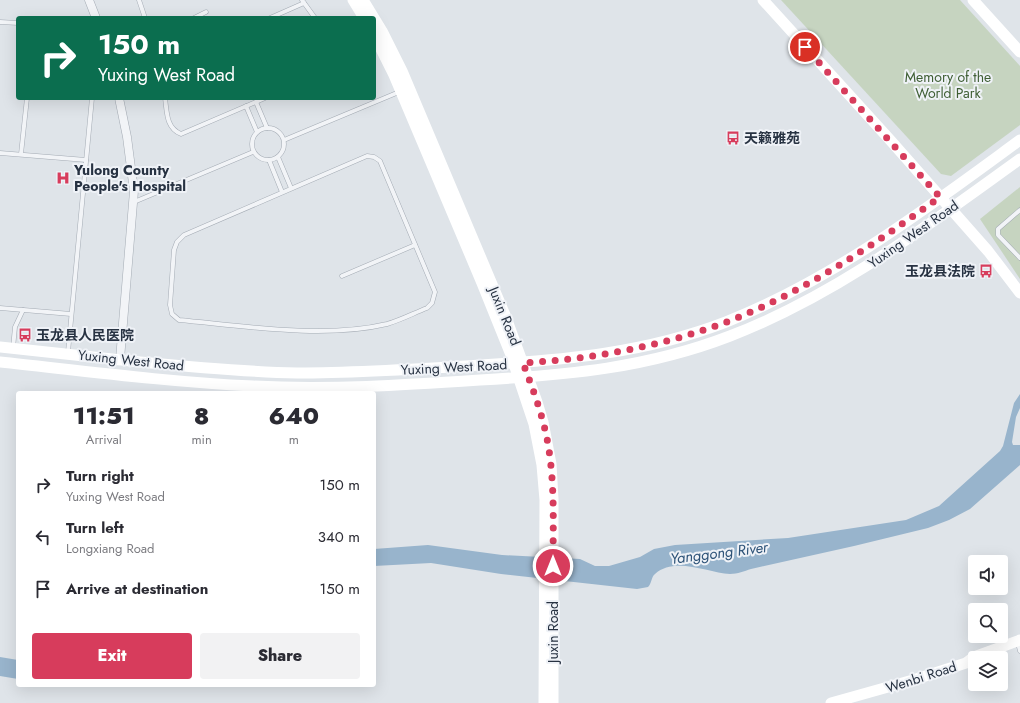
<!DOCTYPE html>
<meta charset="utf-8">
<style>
:root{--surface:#fff;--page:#f2f2f3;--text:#2b2b33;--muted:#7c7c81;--accent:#d73c5c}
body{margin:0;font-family:Jost,"Noto Sans SC",sans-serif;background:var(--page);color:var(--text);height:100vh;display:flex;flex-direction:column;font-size:15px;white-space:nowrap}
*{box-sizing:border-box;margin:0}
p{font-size:13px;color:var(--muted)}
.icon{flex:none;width:22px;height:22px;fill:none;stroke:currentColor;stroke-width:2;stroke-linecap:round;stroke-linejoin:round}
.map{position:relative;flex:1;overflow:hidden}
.details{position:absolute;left:16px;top:391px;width:360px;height:296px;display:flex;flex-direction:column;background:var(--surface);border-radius:4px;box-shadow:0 4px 16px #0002}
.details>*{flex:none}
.guide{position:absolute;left:16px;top:16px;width:360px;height:84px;border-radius:4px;box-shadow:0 4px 16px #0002;background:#0b6e4f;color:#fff;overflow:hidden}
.buttons{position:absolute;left:968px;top:555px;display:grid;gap:8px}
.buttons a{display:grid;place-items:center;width:40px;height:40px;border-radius:4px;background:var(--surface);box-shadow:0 4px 16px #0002;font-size:20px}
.pin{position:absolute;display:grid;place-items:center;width:34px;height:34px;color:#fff;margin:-17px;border:2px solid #fff;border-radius:50%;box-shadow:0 1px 4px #0007}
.me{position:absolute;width:44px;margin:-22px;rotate:0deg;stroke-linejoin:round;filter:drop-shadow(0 0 3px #0008)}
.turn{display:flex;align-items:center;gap:14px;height:84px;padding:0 16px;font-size:18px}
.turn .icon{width:52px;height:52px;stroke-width:2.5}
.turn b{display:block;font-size:28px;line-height:34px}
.eta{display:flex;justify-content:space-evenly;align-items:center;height:68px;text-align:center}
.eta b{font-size:24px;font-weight:800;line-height:28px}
.button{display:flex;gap:8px;margin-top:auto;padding:8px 16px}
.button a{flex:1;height:46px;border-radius:4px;background:var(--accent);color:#fff;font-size:16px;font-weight:800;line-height:46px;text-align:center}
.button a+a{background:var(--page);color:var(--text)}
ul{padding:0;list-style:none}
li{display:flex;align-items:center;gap:12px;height:52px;padding:0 16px}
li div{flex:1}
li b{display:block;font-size:15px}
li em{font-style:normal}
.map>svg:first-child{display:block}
</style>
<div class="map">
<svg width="1020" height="703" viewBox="0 0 1020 703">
<rect width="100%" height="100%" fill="#dfe4e9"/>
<g fill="#c6d4c0">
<path d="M781,0h179l60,66v59l-69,51 -10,-2z"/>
<path d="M1020,187v92l-40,-60z"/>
</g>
<g fill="#98b4cc">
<path d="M1020,394v14l-4,9 -4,25 1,3h7v20l-50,44 -21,11 -21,8 -74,18 -103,23c-7,2 -13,5 -21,5 -22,-1 -55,-18 -75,0 -4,3 -3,9 -7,13l-11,2 -136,-15 -70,-11 -57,3v-17l54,-4 74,10 78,4 15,7h14l31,-9 14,-8 21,-4 113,-7 118,-18 33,-14 61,-55 3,-5 11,-43z"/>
<path d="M0,657l18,3v19l-18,-3z"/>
</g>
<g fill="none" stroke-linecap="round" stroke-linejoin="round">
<g stroke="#a4abb4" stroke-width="5">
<g id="lane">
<path d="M139,0l6,18"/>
<path d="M302,0l13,18"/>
<path d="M194,18l12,-6"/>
<path d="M270,18l34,-15"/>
<path d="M0,22l18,1"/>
<path d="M165,98c2,14 1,30 16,36l84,-36"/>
<path d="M256,102l11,26"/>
<path d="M246,106l11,26"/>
<circle cx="268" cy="144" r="16"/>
<path d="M284,140l115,-48"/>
<path d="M0,153l86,7"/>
<path d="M21,154l6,-56"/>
<path d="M367,156l7,1 6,4 55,131 -3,11 -5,5c-13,5 -26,12 -40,16 -63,15 -143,2 -208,-4l-7,-6 -2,-9 4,-55 3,-8 7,-7z"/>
<path d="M278,157l13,31"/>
<path d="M269,160l13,32"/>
<path d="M134,202l119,-50"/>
<path d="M1020,210l-22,19v6l22,23"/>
<path d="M342,276l73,-31"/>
<path d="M0,308l71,6"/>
<path d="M13,348l2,-21 8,-17"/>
<path d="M68,352l24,-254"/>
<path d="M1019,647l1,4"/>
</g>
</g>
<g stroke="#a4abb4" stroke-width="9">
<g id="street">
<path d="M89,0l7,18"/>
<path d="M119,98l8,39 7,54 -14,168"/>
</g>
</g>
<use href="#lane" stroke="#f2f4f7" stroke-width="4"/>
<use href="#street" stroke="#f2f4f7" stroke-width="8"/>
<g stroke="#fff" stroke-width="11">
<path d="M353,0l11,18"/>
<path d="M363,0l19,31 20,40 103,244 32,87 6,20 8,42 2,35v204"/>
<path d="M763,0l128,141 97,110 32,42"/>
<path d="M973,0l47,52"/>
<path d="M374,35l20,40 88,208 29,72 23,69 8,41 3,35 -1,203"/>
<path d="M0,347c47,5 93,10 140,15 52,5 104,10 157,11 61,0 123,-4 184,-8 84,-5 165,-12 245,-43 108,-43 201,-114 294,-182"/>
<path d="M0,362c84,9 169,20 253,24 76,4 152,-1 227,-6 88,-5 167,-12 250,-44 107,-41 198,-111 290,-177"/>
<path d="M831,703l82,-23 53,-17 8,-6 46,-17"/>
</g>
</g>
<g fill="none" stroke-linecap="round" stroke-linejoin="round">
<path stroke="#d73c5c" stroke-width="7" stroke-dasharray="0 12.6" d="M553,566c0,-41 2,-81 -5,-122 -5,-28 -15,-55 -25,-81 68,-4 136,-16 201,-40 79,-30 148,-77 216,-126l-135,-150"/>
</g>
<defs>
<g id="bus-bare" transform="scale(1.08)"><path d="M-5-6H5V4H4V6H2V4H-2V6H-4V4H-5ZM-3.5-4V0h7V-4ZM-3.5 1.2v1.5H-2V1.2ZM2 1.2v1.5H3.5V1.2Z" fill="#d73c5c" stroke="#eff2f7" stroke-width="2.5" paint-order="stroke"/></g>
<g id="hospital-bare" transform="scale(1.08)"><path d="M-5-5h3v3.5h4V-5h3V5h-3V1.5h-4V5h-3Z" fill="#d73c5c" stroke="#eff2f7" stroke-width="2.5" paint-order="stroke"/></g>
</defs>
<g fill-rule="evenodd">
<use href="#bus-bare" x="733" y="138"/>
<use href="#hospital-bare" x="63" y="178"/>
<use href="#bus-bare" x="986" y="271"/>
<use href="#bus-bare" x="25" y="335"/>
</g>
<g text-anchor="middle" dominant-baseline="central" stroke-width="4" stroke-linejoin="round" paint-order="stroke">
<g font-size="14" fill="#3e5e33" stroke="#eff2f7">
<text x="948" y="77">Memory of the<tspan x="948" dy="16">World Park</tspan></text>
</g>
<g font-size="14" font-weight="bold" fill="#273242" stroke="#eff2f7" text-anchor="start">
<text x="744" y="138">天籁雅苑</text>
<text x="74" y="170">Yulong County<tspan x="74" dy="16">People's Hospital</tspan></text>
<text x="975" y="271" text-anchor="end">玉龙县法院</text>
<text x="36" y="335">玉龙县人民医院</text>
</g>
<g font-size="14" fill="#273242" stroke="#eff2f7">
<text transform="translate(913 234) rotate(-35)">Yuxing West Road</text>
<text transform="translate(505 316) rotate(68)">Juxin Road</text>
<text transform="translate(131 360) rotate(6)">Yuxing West Road</text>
<text transform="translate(454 367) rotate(-3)">Yuxing West Road</text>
<text transform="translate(553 632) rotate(-90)">Juxin Road</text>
<text transform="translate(921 677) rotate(-18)">Wenbi Road</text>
</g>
<g font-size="15" font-style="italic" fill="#2e5378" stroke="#eff2f7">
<text transform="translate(719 553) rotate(-7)">Yanggong River</text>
</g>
</g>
</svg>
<div class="buttons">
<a><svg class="icon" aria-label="sound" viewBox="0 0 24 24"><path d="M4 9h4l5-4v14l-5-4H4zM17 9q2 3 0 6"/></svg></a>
<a><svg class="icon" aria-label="search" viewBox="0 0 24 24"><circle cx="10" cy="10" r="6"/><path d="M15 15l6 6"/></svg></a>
<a><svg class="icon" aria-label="layers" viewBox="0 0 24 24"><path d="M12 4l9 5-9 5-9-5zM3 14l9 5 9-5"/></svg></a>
</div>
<div class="pin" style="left:805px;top:47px;background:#d93025"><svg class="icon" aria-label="arrive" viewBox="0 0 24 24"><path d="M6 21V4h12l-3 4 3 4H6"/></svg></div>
<svg class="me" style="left:553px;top:566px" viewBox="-20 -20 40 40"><circle r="17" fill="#d73c5c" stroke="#fff" stroke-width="3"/><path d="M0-11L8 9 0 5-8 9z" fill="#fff"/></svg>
<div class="guide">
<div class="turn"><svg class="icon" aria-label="right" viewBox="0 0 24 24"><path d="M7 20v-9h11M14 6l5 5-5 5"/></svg><div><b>150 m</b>Yuxing West Road</div></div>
</div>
<section class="details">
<div class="eta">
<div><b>11:51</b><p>Arrival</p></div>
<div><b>8</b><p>min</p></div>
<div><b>640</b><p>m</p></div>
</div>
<ul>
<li><svg class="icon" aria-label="right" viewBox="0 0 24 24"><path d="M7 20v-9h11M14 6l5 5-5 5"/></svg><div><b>Turn right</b><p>Yuxing West Road</p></div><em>150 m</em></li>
<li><svg class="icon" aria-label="left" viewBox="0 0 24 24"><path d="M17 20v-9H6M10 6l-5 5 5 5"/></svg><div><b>Turn left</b><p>Longxiang Road</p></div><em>340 m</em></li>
<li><svg class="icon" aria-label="arrive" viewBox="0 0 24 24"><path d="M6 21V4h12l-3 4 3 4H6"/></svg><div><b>Arrive at destination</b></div><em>150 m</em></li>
</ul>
<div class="button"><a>Exit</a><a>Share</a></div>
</section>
</div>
